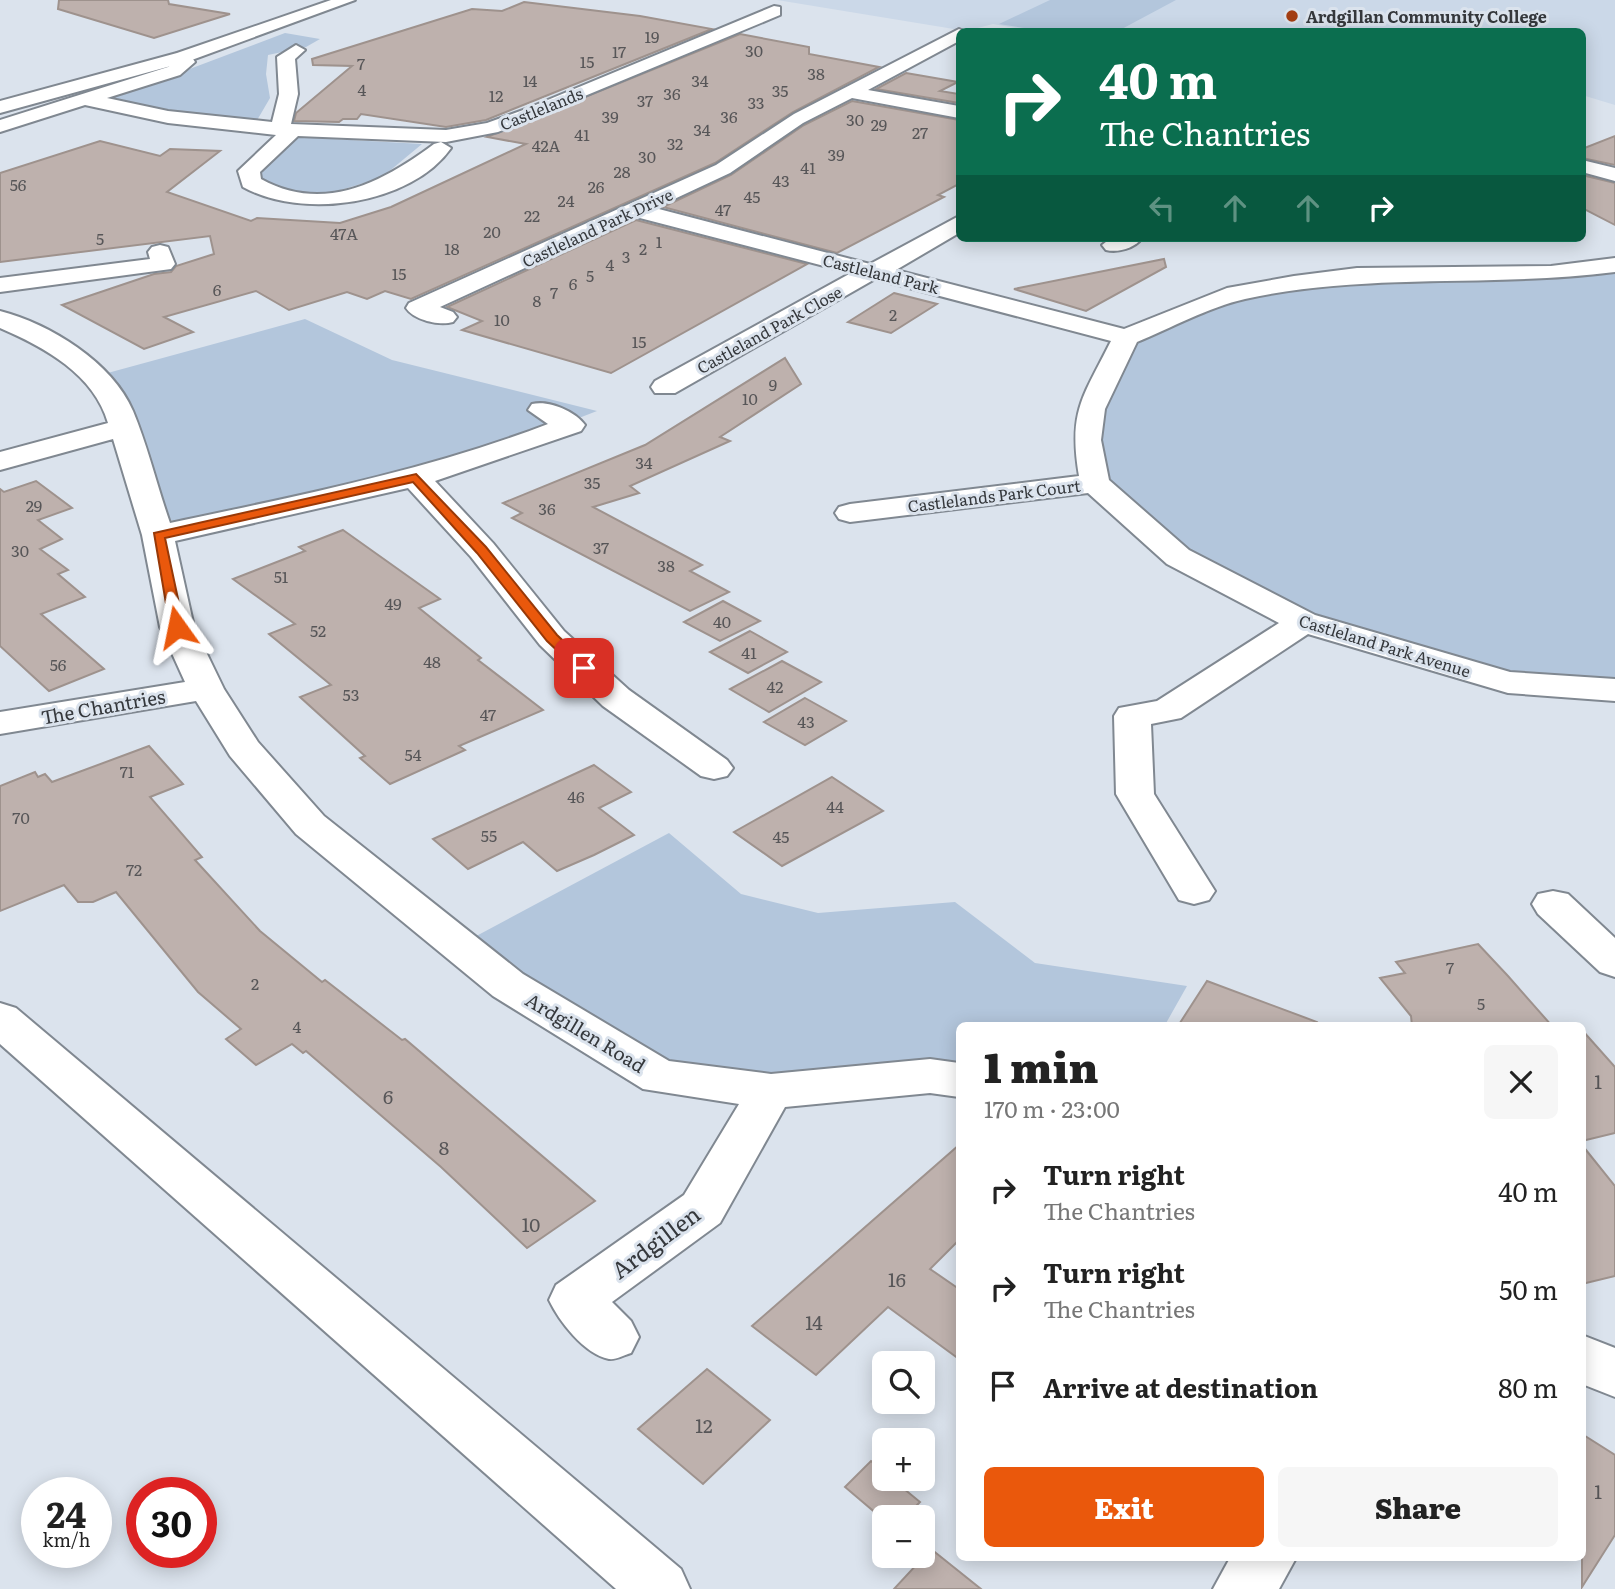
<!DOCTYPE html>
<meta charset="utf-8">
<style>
:root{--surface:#fff;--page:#f6f6f6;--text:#222;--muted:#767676;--accent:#ea580c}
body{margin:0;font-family:Literata,serif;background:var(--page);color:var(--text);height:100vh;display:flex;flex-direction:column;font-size:26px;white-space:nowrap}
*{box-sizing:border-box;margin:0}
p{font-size:23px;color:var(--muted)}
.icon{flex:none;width:38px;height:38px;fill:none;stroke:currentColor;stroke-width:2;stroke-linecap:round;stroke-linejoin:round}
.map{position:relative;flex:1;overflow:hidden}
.panel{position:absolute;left:956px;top:1022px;width:630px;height:539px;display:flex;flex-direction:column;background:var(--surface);border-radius:10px;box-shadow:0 4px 18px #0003}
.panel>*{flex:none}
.top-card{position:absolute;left:956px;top:28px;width:630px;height:214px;border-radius:10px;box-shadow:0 4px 18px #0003;background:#0b6e4f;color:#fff;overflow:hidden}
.buttons{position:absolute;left:872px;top:1351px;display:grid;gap:14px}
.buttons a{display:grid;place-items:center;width:63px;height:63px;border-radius:10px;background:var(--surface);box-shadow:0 4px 18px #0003;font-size:35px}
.speed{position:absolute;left:21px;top:1477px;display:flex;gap:14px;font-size:35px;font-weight:700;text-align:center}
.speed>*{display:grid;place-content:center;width:91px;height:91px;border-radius:50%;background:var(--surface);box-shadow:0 4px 18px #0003;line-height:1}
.speed small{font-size:18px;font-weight:400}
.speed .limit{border:10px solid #d22;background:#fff;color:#111}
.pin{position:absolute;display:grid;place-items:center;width:60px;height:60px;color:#fff;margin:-30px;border-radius:14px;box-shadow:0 4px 10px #0006}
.me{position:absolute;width:77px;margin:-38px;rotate:348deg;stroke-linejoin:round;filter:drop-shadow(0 0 5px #0008)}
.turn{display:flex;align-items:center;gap:24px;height:147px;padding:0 28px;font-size:32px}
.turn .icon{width:91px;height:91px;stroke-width:2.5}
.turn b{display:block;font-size:49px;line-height:60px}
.lanes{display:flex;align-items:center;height:66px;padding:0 28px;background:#0003;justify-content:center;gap:35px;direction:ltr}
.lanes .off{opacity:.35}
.round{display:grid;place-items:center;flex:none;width:74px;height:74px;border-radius:10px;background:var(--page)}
.summary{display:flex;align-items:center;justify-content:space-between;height:119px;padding:0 28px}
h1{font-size:42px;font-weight:800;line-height:52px}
.primary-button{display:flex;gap:14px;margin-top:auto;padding:14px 28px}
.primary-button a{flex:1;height:80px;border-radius:10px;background:var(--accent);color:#fff;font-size:28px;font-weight:800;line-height:80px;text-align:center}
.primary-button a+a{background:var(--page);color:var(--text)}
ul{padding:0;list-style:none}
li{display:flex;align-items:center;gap:21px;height:98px;padding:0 28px}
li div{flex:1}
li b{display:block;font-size:26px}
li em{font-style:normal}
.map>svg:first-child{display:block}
</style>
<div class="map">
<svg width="1615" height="1589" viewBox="0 0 1615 1589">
<rect width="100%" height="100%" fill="#dbe3ed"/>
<path fill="#cbd8e8" d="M777,0h838v105l-33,-10v-63h-544l-45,-8 -27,7z"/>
<g fill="#b3c6dc">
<path d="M1050,0h126l-58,31h-75l-44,-7z"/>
<path d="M285,33l35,6 -14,8 -38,8 -2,19 4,24 -14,24 -83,-6 -71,-14z"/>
<path d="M297,137l125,7 -41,34 -54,16 -25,2 -32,-7 -15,-16z"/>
<path d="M1615,269v421l-107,-8 -261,-90 -152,-109 -4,-74 27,-60 69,-37 107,-29z"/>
<path d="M305,319l87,41 205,51 -98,38 -287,70 -37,3 -18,-9 -64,-136z"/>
<path d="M669,833l72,61 77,19 137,-11 80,61 152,23 -22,39 -206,1v60l-309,-6 -198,-131z"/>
</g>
<g fill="#beb1ad" stroke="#9e928d" stroke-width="2">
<path d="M59,0h109l1,4 61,10 -76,24 -96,-29z"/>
<path d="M524,2l116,14 72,13 -226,91 -40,7 -85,-13 -4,5h-14l-4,3 -45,-1 2,-8 56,-47 -39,-1 -1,-6 160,-50 30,2z"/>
<path d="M740,34l69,13v7l70,13 -86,45 -78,51 -304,136 -26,-8 -18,8 -20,-7 -58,18 -33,-19 -92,26 29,15 -49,17 -82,-44 92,-31 17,-2 5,-6 38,-12 -4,-18 -210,26v-89l100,-32 60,15 10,-7 50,2 -53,41 84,29 6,-3 83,5 51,-16 135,-63 -39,-7z"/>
<path d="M906,73l52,9 -18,9 19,3v9l-83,-14z"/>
<path d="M852,101l107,19v64l-21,11 6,2 -107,56 -174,-46 68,-32 73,-50z"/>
<path d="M1615,136v29l-33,-7v-9z"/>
<path d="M1582,175l33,8v42l-33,-17z"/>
<path d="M636,220l171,44 -196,109 -149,-43 20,-9 -35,-14z"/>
<path d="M1164,259l2,8 -80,44 -72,-22z"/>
<path d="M894,293l43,11 -46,29 -43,-11z"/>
<path d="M785,358l16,26 -81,53 10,4 -100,45 9,7 -46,14 109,58 -12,6 39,21 -39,19 -178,-93 10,-5 -19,-10 142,-58z"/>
<path d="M36,481l36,27 -34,12 24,19 -22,10 28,21 -10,4 27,23 -44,17 63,55 -55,22 -49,-45v-157l4,3z"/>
<path d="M343,530l97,69 -21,9 62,50 -3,2 65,50 -84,36 6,4 -75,34 -30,-26 5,-2 -65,-59 31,-12 -62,-51 26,-10 -62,-45 72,-28 -6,-4z"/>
<path d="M723,601l37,20 -40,20 -36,-19z"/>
<path d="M750,631l37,21 -39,21 -38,-21z"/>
<path d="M782,661l39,21 -52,30 -39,-23z"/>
<path d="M805,698l41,23 -41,24 -41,-23z"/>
<path d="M149,746l34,38 -33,13 52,60 -7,3 65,71 62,51 3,-2 77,60 3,-1 190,162 -68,47 -86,-81 -135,-116 -3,2 -11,-9 -36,21 -30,-26 15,-10 -43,-37 -82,-100 -23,10h-15l-14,-17 -64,26v-125l35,-14 3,5 7,-3 7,8z"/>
<path d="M594,765l37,27 -32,16 35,27 -40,20 -37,16 -34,-29 -55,27 -35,-30z"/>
<path d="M832,777l51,34 -101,55 -48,-34z"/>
<path d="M1478,944l30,32 44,50h-140l-1,-10 -31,-38 25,-5 -9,-11z"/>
<path d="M1207,981l110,41 -1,4h-138z"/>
<path d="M1582,1030l33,37v66l-33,8z"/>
<path d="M959,1145v95l-29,29 29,20v70l-71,-52 -72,68 -64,-49z"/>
<path d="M1582,1145l33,41v90l-33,8z"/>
<path d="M707,1369l63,51 -67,64 -65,-55z"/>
<path d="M1582,1434l33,21v80l-33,52z"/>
<path d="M871,1461l13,11v7h8l28,23 -15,15h-21v3l-39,-33z"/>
<path d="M931,1549l50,40h-87z"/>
</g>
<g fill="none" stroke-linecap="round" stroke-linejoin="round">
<g stroke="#808891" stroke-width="4">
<g id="minor">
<path d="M774,6l6,1v8l-282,117 -52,10 -148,-6 -38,36 1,7c63,35 122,3 173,-35l7,-2 10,6c-40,57 -149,72 -208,39l-5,-16 38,-36 -108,-12 -83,-18 -85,27v-12l168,-53 8,-6 1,-8h12l6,9 -15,13 -73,23 61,13 104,11 7,-28 -2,-37 19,-12 9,5 -10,9 3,35 -7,30 155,6 41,-7 39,-14z"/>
<path d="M959,29l7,3h-7v9l-91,49 91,16v12l-107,-20 -49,25 -73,50 -75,35 215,56 89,-48v17l-63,37 228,59 103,-41 67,-12 63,-8 194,-2 64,-8v14c-123,16 -248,0 -370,27 -36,8 -74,29 -108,43l-32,67 -4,31 8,40 80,70 126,65 195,57 105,7v22l-107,-8 -200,-59 -127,84 -30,6 3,70 61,97 -6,9 -15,4 -15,-4 -63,-106 -2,-78 5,-8 38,-7 122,-78 -112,-59 -79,-71 -238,29 -11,-3 -4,-6 4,-6 11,-3 229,-28c-11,-65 4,-79 32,-135l-236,-62 -200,114h-20l-4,-6 4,-6 196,-108 -215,-56 -196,90 13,5 4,5 -4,5c-14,4 -39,-2 -47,-14l3,-5 307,-138 78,-51z"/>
<path d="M1582,160l33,8v13l-33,-9z"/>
<path d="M1111,238h31c-7,10 -24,15 -36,12l-4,-5z"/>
<path d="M160,245l8,2 7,17 -4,5 -171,23v-14l150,-19 -2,-7 4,-5z"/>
<path d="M0,311c50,13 112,51 133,100 15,36 24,75 37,112 127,-27 255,-52 378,-99l-20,-14 4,-6c17,-4 43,7 53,21l-4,6 -146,50 58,62 71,88 65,59 98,70 6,8 -6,8 -13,3 -13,-3 -98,-70 -63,-61 -69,-88 -63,-69 -233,53 19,86 30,62 34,53 66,74 199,158 146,87 102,13 159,-15 29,4v34l-29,-4 -145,14 -65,116 -108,79 19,19 8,16 -8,16c-7,2 -15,7 -22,6 -25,-5 -50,-38 -60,-59l7,-15 128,-90 55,-91 -96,-15 -150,-93 -197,-162 -66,-78 -34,-55 -196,33v-22l185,-30 -25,-55 -18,-92 -29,-96 -113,31v-18l108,-29c-14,-49 -64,-76 -108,-95z"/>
<path d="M1553,891l15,3 47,44v39l-15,-5 -62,-58 -6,-10 6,-10z"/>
<path d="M0,1003l16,5 665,561 9,20h-74l-616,-545z"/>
<path d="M1582,1335l33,13v49l-33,-13z"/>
<path d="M1230,1558h66l-17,31h-66z"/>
</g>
</g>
<g stroke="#808891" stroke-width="4">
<path id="secondary" d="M331,0h24l-166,61 -189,52v-12l177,-48z"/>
</g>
<use href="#minor" fill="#fff" fill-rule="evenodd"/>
<use href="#secondary" fill="#fff" fill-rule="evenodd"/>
</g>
<path fill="#ea580c" stroke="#983908" stroke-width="2" d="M416,474l70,73 71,88 32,30v6h-10l-32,-30 -70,-88 -64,-71 -248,56 19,89 -7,4 -7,-4 -16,-94z"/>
<circle fill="#a33e13" stroke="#dbe3ed" stroke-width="2.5" cx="1292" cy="16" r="7"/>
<g text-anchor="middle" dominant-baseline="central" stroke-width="6" stroke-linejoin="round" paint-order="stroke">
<g font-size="16" font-weight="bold" fill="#35383c" stroke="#dbe3ed" text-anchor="start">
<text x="1306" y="16">Ardgillan Community College</text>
</g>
<g font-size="16" fill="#575658">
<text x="652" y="36">19</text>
<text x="754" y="50">30</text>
<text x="619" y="51">17</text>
<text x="587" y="61">15</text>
<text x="361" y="63">7</text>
<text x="816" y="73">38</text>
<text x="530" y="80">14</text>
<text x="700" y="80">34</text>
<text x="362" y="89">4</text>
<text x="780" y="90">35</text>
<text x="672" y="93">36</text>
<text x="496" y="95">12</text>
<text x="645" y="100">37</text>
<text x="756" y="102">33</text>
<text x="610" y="116">39</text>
<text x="729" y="116">36</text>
<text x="855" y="119">30</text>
<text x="879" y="124">29</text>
<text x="702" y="129">34</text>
<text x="920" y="132">27</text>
<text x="582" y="134">41</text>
<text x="675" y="143">32</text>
<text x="546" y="145">42A</text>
<text x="836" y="154">39</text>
<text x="647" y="156">30</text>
<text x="808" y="167">41</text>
<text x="622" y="171">28</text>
<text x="781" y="180">43</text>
<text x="18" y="184">56</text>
<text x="596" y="186">26</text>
<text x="752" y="196">45</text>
<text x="566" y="200">24</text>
<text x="723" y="209">47</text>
<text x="532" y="215">22</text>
<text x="492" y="231">20</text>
<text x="344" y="233">47A</text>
<text x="100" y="238">5</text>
<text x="659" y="241">1</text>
<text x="452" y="248">18</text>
<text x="643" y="248">2</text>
<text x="626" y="256">3</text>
<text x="610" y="264">4</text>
<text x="399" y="273">15</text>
<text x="590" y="275">5</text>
<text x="573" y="283">6</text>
<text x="217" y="289">6</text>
<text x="554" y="292">7</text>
<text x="537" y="300">8</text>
<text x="893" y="314">2</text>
<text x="502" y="319">10</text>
<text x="639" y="341">15</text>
<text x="773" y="384">9</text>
<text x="750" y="398">10</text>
<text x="644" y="462">34</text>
<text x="592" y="482">35</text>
<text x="34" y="505">29</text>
<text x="547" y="508">36</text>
<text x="601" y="547">37</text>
<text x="20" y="550">30</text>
<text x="666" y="565">38</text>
<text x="281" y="576">51</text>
<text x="393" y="603">49</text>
<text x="722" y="621">40</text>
<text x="318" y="630">52</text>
<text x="749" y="652">41</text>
<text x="432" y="661">48</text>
<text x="58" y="664">56</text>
<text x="775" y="686">42</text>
<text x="351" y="694">53</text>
<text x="488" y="714">47</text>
<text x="806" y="721">43</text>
<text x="413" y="754">54</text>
<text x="127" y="771">71</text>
<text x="576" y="796">46</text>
<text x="835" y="806">44</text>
<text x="21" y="817">70</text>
<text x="489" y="835">55</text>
<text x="781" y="836">45</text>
<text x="134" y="869">72</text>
<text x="1450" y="967">7</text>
<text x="255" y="983">2</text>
<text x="1481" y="1003">5</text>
<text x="297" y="1026">4</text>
</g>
<g font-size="16" fill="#35383c" stroke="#dbe3ed">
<text transform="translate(541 108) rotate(-22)">Castlelands</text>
<text transform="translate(597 227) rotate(-25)">Castleland Park Drive</text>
<text transform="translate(881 273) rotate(14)">Castleland Park</text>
<text transform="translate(769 329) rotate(-29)">Castleland Park Close</text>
<text transform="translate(994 495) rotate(-7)">Castlelands Park Court</text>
<text transform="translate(1385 645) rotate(17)">Castleland Park Avenue</text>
</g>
<g font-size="19" fill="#35383c" stroke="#dbe3ed">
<text transform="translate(103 706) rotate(-10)">The Chantries</text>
<text transform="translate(586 1032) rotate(31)">Ardgillen Road</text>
</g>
<g font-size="19" fill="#575658">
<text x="1598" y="1081">1</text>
<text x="388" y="1096">6</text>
<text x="444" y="1147">8</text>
<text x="531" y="1224">10</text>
<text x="897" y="1279">16</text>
<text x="814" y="1322">14</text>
<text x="704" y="1425">12</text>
<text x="1598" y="1491">1</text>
</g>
<g font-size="23" fill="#35383c" stroke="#dbe3ed">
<text transform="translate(655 1241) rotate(-37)">Ardgillen</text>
</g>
</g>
</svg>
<div class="buttons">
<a><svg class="icon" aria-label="search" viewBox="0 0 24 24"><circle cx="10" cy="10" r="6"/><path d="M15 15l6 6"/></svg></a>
<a>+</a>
<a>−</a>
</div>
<div class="speed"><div>24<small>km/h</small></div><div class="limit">30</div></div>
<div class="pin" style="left:584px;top:668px;background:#d93025"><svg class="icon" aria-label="arrive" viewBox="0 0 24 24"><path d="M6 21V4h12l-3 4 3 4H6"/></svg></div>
<svg class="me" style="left:177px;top:627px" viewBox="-20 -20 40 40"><path d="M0-17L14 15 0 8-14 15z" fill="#ea580c" stroke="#fff" stroke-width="4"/></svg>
<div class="top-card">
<div class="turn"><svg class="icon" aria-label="right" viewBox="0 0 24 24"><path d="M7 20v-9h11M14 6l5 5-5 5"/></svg><div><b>40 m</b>The Chantries</div></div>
<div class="lanes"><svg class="icon off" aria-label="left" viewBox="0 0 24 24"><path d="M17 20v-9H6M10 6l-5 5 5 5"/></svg><svg class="icon off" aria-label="ahead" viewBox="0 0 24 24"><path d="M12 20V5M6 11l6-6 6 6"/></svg><svg class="icon off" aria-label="ahead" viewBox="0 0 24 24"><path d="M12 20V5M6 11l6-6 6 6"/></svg><svg class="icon" aria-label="right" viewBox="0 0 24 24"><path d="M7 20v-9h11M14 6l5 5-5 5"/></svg></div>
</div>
<section class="panel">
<div class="summary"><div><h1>1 min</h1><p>170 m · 23:00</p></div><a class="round"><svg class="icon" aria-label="close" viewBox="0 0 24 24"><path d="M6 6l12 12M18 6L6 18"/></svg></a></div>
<ul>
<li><svg class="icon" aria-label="right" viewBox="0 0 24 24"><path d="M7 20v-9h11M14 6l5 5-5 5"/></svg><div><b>Turn right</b><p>The Chantries</p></div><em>40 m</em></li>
<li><svg class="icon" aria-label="right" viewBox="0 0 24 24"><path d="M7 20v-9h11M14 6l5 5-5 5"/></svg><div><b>Turn right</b><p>The Chantries</p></div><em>50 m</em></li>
<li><svg class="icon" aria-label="arrive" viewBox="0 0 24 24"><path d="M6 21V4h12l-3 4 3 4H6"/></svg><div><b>Arrive at destination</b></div><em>80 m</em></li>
</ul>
<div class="primary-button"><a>Exit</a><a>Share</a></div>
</section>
</div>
